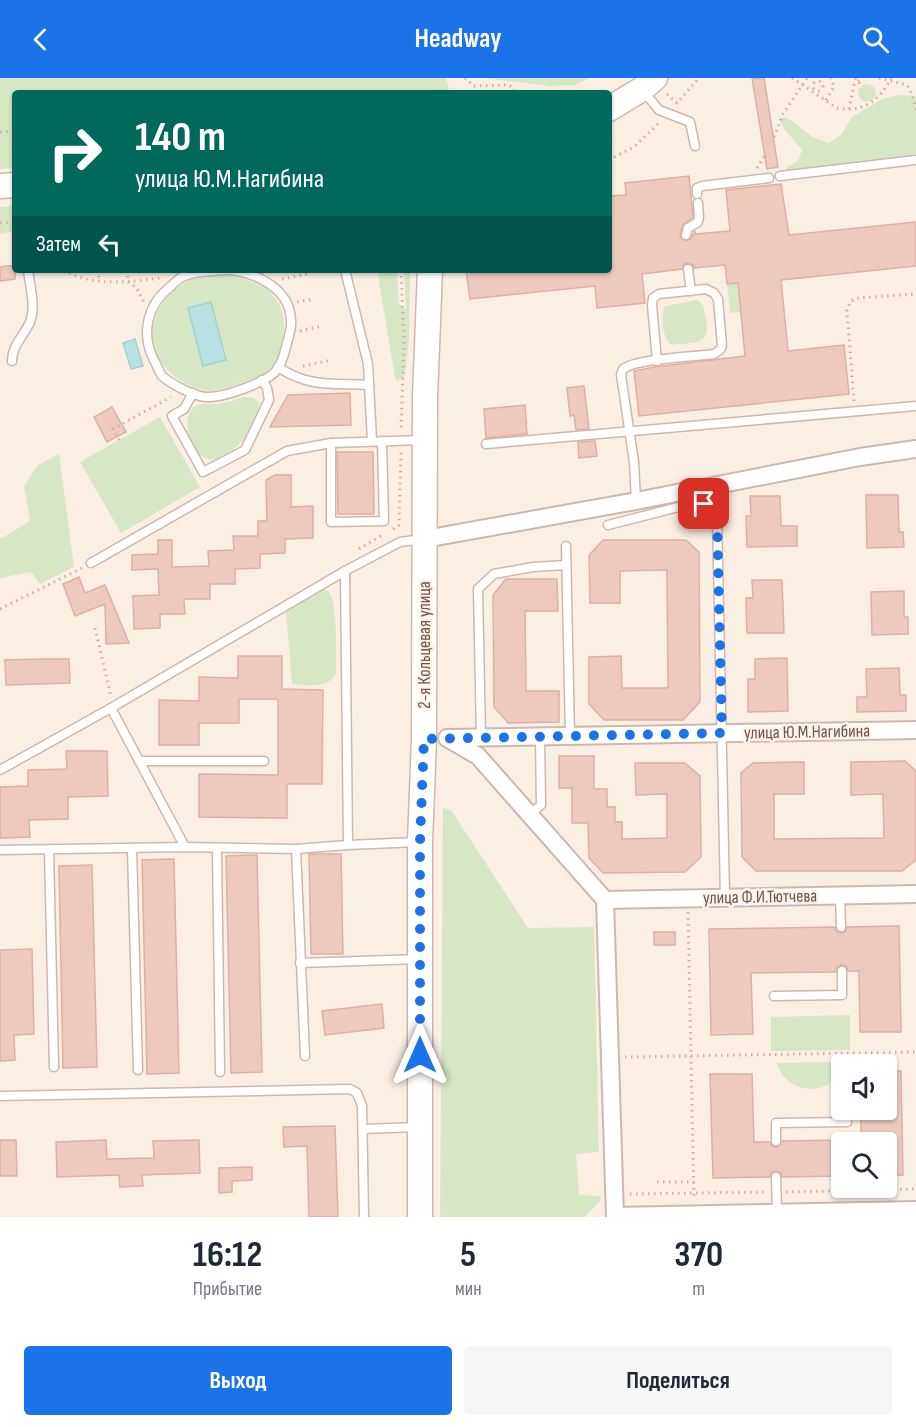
<!DOCTYPE html>
<html lang="ru">
<meta charset="utf-8">
<style>
:root{--surface:#fff;--page:#f6f6f7;--text:#1f2937;--muted:#747a83;--accent:#1a73e8}
body{margin:0;font-family:"Sofia Sans Condensed",sans-serif;background:var(--page);color:var(--text);height:100vh;display:flex;flex-direction:column;font-size:22px;white-space:nowrap}
*{box-sizing:border-box;margin:0}
p{font-size:20px;color:var(--muted)}
.icon{flex:none;width:33px;height:33px;fill:none;stroke:currentColor;stroke-width:2;stroke-linecap:round;stroke-linejoin:round}
.map{position:relative;height:1139px;overflow:hidden}
.panel{display:flex;flex-direction:column;background:var(--surface);flex:1}
.panel>*{flex:none}
.banner{position:absolute;left:12px;top:12px;width:600px;height:183px;border-radius:6px;box-shadow:0 2px 4px #0004;background:#00695c;color:#fff;overflow:hidden}
.controls{position:absolute;left:831px;top:976px;display:grid;gap:12px}
.controls a{display:grid;place-items:center;width:66px;height:66px;border-radius:6px;background:var(--surface);box-shadow:0 2px 4px #0004;font-size:30px}
.pin{position:absolute;display:grid;place-items:center;width:51px;height:51px;color:#fff;margin:-26px;border-radius:12px;box-shadow:0 3px 9px #0006}
.me{position:absolute;width:66px;margin:-33px;rotate:0deg;stroke-linejoin:round;filter:drop-shadow(0 0 4px #0008)}
.turn{display:flex;align-items:center;gap:21px;height:126px;padding:0 24px;font-size:27px}
.turn .icon{width:78px;height:78px;stroke-width:2.5}
.turn b{display:block;font-size:42px;line-height:51px}
.then{display:flex;align-items:center;height:57px;padding:0 24px;background:#0003;gap:12px;font-size:22px}
.eta{display:flex;justify-content:space-evenly;align-items:center;height:102px;text-align:center}
.eta b{font-size:36px;font-weight:700;line-height:42px}
.button{display:flex;gap:12px;margin-top:auto;padding:12px 24px}
.button a{flex:1;height:69px;border-radius:6px;background:var(--accent);color:#fff;font-size:24px;font-weight:700;line-height:69px;text-align:center}
.button a+a{background:var(--page);color:var(--text)}
header{display:flex;justify-content:space-between;align-items:center;height:78px;padding:0 24px;background:var(--accent);color:#fff;font-size:27px;font-weight:700}
.map>svg:first-child{display:block}
</style>
<header><svg class="icon" aria-label="back" viewBox="0 0 24 24"><path d="M15 5l-7 7 7 7"/></svg>Headway<svg class="icon" aria-label="search" viewBox="0 0 24 24"><circle cx="10" cy="10" r="6"/><path d="M15 15l6 6"/></svg></header>
<div class="map">
<svg width="916" height="1139" viewBox="0 0 916 1139">
<rect width="100%" height="100%" fill="#fbefe4"/>
<g fill="#d7e7c4">
<path d="M0,0h446l4,15h-435v75l-15,1z"/>
<path d="M484,0h105l-14,7 -26,1z"/>
<circle cx="867" cy="15" r="9"/>
<path d="M898,17l18,1v58l-129,19 -1,-5 12,-7 4,-11 -17,-20 -5,-9 2,-3 4,-1 27,20 16,6 12,-8 11,-18 30,-18z"/>
<path d="M15,128v25l-15,3v-27z"/>
<path d="M377,192h20l2,33 7,7 -2,-40h6l-1,69 -4,37 -8,5 -2,-3z"/>
<path d="M228,198c38,4 64,25 54,66 -2,8 -5,18 -10,25 -8,9 -25,14 -37,18 -9,3 -21,8 -31,5 -56,-12 -71,-75 -20,-107 12,-8 30,-7 44,-7z"/>
<path d="M738,205l2,29 -10,1 -3,-29z"/>
<path d="M697,222l6,5c3,18 12,36 -13,38 -7,1 -14,2 -20,1 -8,-8 -9,-28 -5,-38z"/>
<path d="M244,319l10,1 6,5c-7,24 -14,41 -36,52 -6,3 -10,6 -17,4 -16,-7 -28,-40 -13,-52 8,-5 14,-3 23,-3 9,-1 18,-5 27,-7z"/>
<path d="M160,339l40,70 -79,46 -41,-71z"/>
<path d="M59,376l15,113 -34,17 -9,-12 -31,6v-41l2,1 28,-17 -6,-35 14,-21z"/>
<path d="M320,512c3,0 6,-1 9,2 9,10 7,66 7,82 -8,15 -29,11 -44,10l-6,-72z"/>
<path d="M443,730l8,2 77,118 66,-1 5,225 -23,2 3,41 21,1 1,4 -16,17h-145z"/>
<path d="M850,937v35l-79,1v-34z"/>
<path d="M844,984c-3,4 -3,11 -8,16 -18,20 -53,11 -59,-15z"/>
</g>
<g fill="#bae2e3" stroke="#a1d3d4" stroke-width="1.5">
<path d="M211,224l15,58 -23,6 -15,-58z"/>
<path d="M135,261l8,27 -12,3 -8,-26z"/>
</g>
<g fill="#eecabe" stroke="#dfaf9f" stroke-width="1.5">
<path d="M752,0h12l14,89 -11,2z"/>
<path d="M689,98l4,41 -11,9 -2,10 5,5 6,-2 4,-8v3l35,-3 -4,-41 55,-6 8,51 127,-13v44l-135,14 7,71 56,-6 5,49 -210,22 -5,-45 20,-4 91,-11 -7,-73 -11,1 -2,-19 -31,3 -1,-3 -5,-2 -4,1 -2,5 -40,5 3,29 -48,5 -2,-22 -125,13 -4,-29h143v-74l17,-1 -1,-12z"/>
<path d="M15,187v14l-15,2v-14z"/>
<path d="M584,308l5,43 -13,1 -2,-15 -4,1 -3,-28z"/>
<path d="M350,315l1,32 -81,2 18,-32z"/>
<path d="M525,327l2,29 -41,4 -2,-29z"/>
<path d="M112,329l14,25 -19,10 -13,-25z"/>
<path d="M595,363l2,15 -18,2 -1,-16z"/>
<path d="M337,374h36l1,62h-36z"/>
<path d="M275,397h16v32l22,-1v32l-28,1v14l-25,1v14l-25,1v15h-25v15h-26l1,15h-25v14l-26,1 -1,-33 26,-1 -1,-26 -26,1v-15l26,-1v-14h14v27l37,-1 -1,-15 26,-1 -1,-14h25v-15h9l-1,-41z"/>
<path d="M866,417h32l1,37h4l1,15 -37,1z"/>
<path d="M750,418h30l1,30h16v20l-50,1 -1,-31h5z"/>
<path d="M603,462h83l13,12 1,150 -17,18h-79l-15,-16v-47l32,-1 1,32h46l-1,-118 -47,1v32h-30l-1,-48z"/>
<path d="M79,499l6,16 20,-8 24,58 -23,1 -1,-40 -30,12 -12,-32z"/>
<path d="M506,501h51l1,32h-33l1,80h33v31l-51,1 -14,-16 -1,-112z"/>
<path d="M752,502h30l2,53h-37l-1,-35h7z"/>
<path d="M904,513v26h4v17l-36,1 -1,-43z"/>
<path d="M238,578h44v33l41,1 -1,94h-35v34l-88,-1v-43l79,1v-76h-39v24h-40v22h-40v-45l40,1v-24l39,1z"/>
<path d="M787,580l1,53 -40,1v-33h7v-20z"/>
<path d="M41,581h28l1,24 -64,2 -1,-25z"/>
<path d="M899,590l1,27h6v16l-49,1v-15h10l-1,-28z"/>
<path d="M66,673h41l1,45 -40,1v22l-39,1 1,17 -30,1v-51l28,-1v-16l39,-1z"/>
<path d="M559,678h35v33h13v18h8v15h7v17l45,-1v-44l-31,1 -1,-32h50l15,13 1,81 -16,15 -82,1 -14,-15 -1,-35h-16v-35h-13z"/>
<path d="M905,683l11,10v89l-14,11h-146l-14,-14 -1,-84 12,-10 51,-1v32h-30v45l110,-1 -1,-44 -32,1v-33z"/>
<path d="M309,776h32l2,100h-32z"/>
<path d="M257,777l5,217 -31,1 -5,-217z"/>
<path d="M174,781l5,214 -32,1 -5,-214z"/>
<path d="M92,787l5,202 -34,1 -4,-202z"/>
<path d="M899,848l2,106h-41l-1,-61h-11l-2,-5 -5,-1 -4,2 -1,5 -85,1 2,61 -42,1 -2,-106 126,-2 1,4 5,2 4,-1 2,-5z"/>
<rect x="654" y="854" width="21" height="13"/>
<path d="M32,871l2,85 -20,1 1,25 -15,1v-111z"/>
<path d="M382,926l2,24 -59,7 -3,-24z"/>
<path d="M886,993h15l2,104h-17v-32h-25v-33h25z"/>
<path d="M710,996h42l2,68h16l2,4 5,1 5,-6 60,-1v36l-60,1 -1,-4 -5,-2 -4,1 -2,5 -57,1z"/>
<path d="M335,1048l3,91h-29l-2,-71 -23,1 -1,-20z"/>
<path d="M0,1062h16l1,36h-17z"/>
<path d="M106,1062l1,19 47,-1 -1,-17 46,-1 1,33 -58,2 1,11 -23,1 -1,-12 -62,2 -1,-35z"/>
<path d="M252,1089v13l-20,1v11l-13,1v-25z"/>
</g>
<g fill="none" stroke-linecap="round" stroke-linejoin="round">
<g stroke="#cdb8af" stroke-width="11">
<g id="lane">
<path d="M644,14l15,18 31,12 5,24"/>
<path d="M780,98l136,-16"/>
<path d="M697,116v-6l5,-2 67,-8"/>
<path d="M686,157l2,-7 10,-6 1,-5 -1,-14"/>
<path d="M688,191l3,22"/>
<path d="M229,192c-15,1 -30,0 -45,6 -5,2 -10,7 -14,11 -24,19 -30,50 -14,77 2,4 4,9 6,12 9,8 33,21 45,21 16,1 57,-14 68,-25 7,-7 10,-20 12,-29 2,-7 5,-16 4,-23 -1,-31 -34,-47 -61,-50"/>
<path d="M345,192l23,94 4,77"/>
<path d="M12,283c0,-16 12,-25 18,-39 6,-16 0,-35 -2,-52"/>
<path d="M278,289c31,21 55,16 91,18"/>
<path d="M193,315l-9,16 -12,7 31,56 42,-22 24,-50 -2,-12 -5,-8"/>
<path d="M382,363l2,80 -53,1v-79l93,-3"/>
<path d="M486,366l430,-38"/>
<path d="M636,423l-2,-39 -13,-87 2,-6c15,-11 70,-12 91,-15l6,-4 2,-4 -4,-47 -4,-6 -8,-4 -47,5 -6,4 -1,7 5,56"/>
<path d="M608,447l90,-23 14,6 5,7 8,382"/>
<path d="M566,468l4,190"/>
<path d="M91,485l196,-112 44,-8"/>
<path d="M111,630l74,139"/>
<path d="M481,660l-3,-149 16,-15 39,-7 33,-2"/>
<path d="M139,683h125"/>
<path d="M0,692l111,-62 234,-137 55,-29 22,-3"/>
<path d="M530,736l11,-9 -1,-68"/>
<path d="M348,767l69,-3"/>
<path d="M132,770l6,222"/>
<path d="M217,771l3,223"/>
<path d="M296,771l9,207"/>
<path d="M0,772l185,-3 111,2 52,-4 -3,-274"/>
<path d="M49,772l5,217"/>
<path d="M840,817l1,32"/>
<path d="M300,885l119,-4"/>
<path d="M774,918l68,-1v-24"/>
<path d="M0,1018l350,-7 7,4 5,13 2,111"/>
<path d="M364,1051l53,-2"/>
<path d="M776,1063v-18l71,-1"/>
<path d="M776,1099l1,36"/>
</g>
</g>
<g stroke="#cdb8af" stroke-width="20">
<g id="street">
<path d="M425,461l211,-38 224,-44 56,-8"/>
<path d="M447,660l31,18 127,144 10,317"/>
<path d="M448,660l468,-8"/>
<path d="M605,822l311,-6"/>
<path d="M616,1138l300,-6"/>
</g>
</g>
<g stroke="#d0b7ac" stroke-width="27">
<g id="secondary">
<path d="M609,31l33,-20 13,-11"/>
<path d="M0,108l15,-1"/>
<path d="M420,1139v-375l4,-103 1,-342 5,-127"/>
</g>
</g>
<g stroke="#d3aea1" stroke-width="3" stroke-dasharray="1.5 4.5" stroke-linecap="butt">
<path d="M465,0l9,8 34,-1 5,2 1,6"/>
<path d="M792,0l45,30c25,5 43,-7 54,-30"/>
<path d="M855,0l7,8"/>
<path d="M879,0l28,7 5,9 4,17"/>
<circle cx="818" cy="8" r="5"/>
<path d="M667,16l10,9 22,-25"/>
<path d="M826,22l8,-13 -3,-9"/>
<path d="M849,31l5,-24 7,-7"/>
<path d="M0,54l15,-1"/>
<path d="M774,59l9,-23 24,-36"/>
<path d="M609,82l25,-13 26,-25"/>
<path d="M757,90l8,-13"/>
<path d="M0,145l15,-1"/>
<path d="M64,192c29,18 66,11 99,8"/>
<path d="M98,192l1,11"/>
<path d="M127,192l1,11"/>
<path d="M401,192l3,74 -3,86"/>
<path d="M282,201l25,-5"/>
<path d="M128,204l8,5 8,15"/>
<path d="M297,224l17,-3"/>
<path d="M300,253l22,-5"/>
<path d="M303,288l29,-6"/>
<path d="M854,323l-7,-90 3,-9 7,-4 59,-4"/>
<path d="M119,362l-6,-11 58,-32"/>
<path d="M393,451l6,-4 2,-73"/>
<path d="M359,471l25,-15"/>
<path d="M0,531l82,-41"/>
<path d="M95,550l16,68"/>
<path d="M688,834l6,287"/>
<path d="M625,979l291,-5"/>
<path d="M657,1104h37"/>
<path d="M786,1114l130,-3"/>
<path d="M630,1116l137,-2"/>
</g>
<use href="#lane" stroke="#fff" stroke-width="8"/>
<use href="#street" stroke="#fff" stroke-width="16"/>
<use href="#secondary" stroke="#fff" stroke-width="24"/>
</g>
<g fill="none" stroke-linecap="round" stroke-linejoin="round">
<path stroke="#1a73e8" stroke-width="10" stroke-dasharray="0 18" d="M420,977v-213l4,-103 298,-6 -5,-218 -5,-7 -8,-4"/>
</g>
<g text-anchor="middle" dominant-baseline="central" stroke-width="5" stroke-linejoin="round" paint-order="stroke">
<g font-size="18" fill="#71544c" stroke="#fef3ea">
<text transform="translate(424 567) rotate(-90)">2-я Кольцевая улица</text>
<text transform="translate(807 654) rotate(-1)">улица Ю.М.Нагибина</text>
<text transform="translate(760 819) rotate(-1)">улица Ф.И.Тютчева</text>
</g>
</g>
</svg>
<div class="controls">
<a><svg class="icon" aria-label="sound" viewBox="0 0 24 24"><path d="M4 9h4l5-4v14l-5-4H4zM17 9q2 3 0 6"/></svg></a>
<a><svg class="icon" aria-label="search" viewBox="0 0 24 24"><circle cx="10" cy="10" r="6"/><path d="M15 15l6 6"/></svg></a>
</div>
<div class="pin" style="left:704px;top:426px;background:#d93025"><svg class="icon" aria-label="arrive" viewBox="0 0 24 24"><path d="M6 21V4h12l-3 4 3 4H6"/></svg></div>
<svg class="me" style="left:420px;top:977px" viewBox="-20 -20 40 40"><path d="M0-17L14 15 0 8-14 15z" fill="#1a73e8" stroke="#fff" stroke-width="4"/></svg>
<div class="banner">
<div class="turn"><svg class="icon" aria-label="right" viewBox="0 0 24 24"><path d="M7 20v-9h11M14 6l5 5-5 5"/></svg><div><b>140 m</b>улица Ю.М.Нагибина</div></div>
<div class="then">Затем<svg class="icon" aria-label="left" viewBox="0 0 24 24"><path d="M17 20v-9H6M10 6l-5 5 5 5"/></svg></div>
</div>
</div>
<section class="panel">
<div class="eta">
<div><b>16:12</b><p>Прибытие</p></div>
<div><b>5</b><p>мин</p></div>
<div><b>370</b><p>m</p></div>
</div>
<div class="button"><a>Выход</a><a>Поделиться</a></div>
</section>
